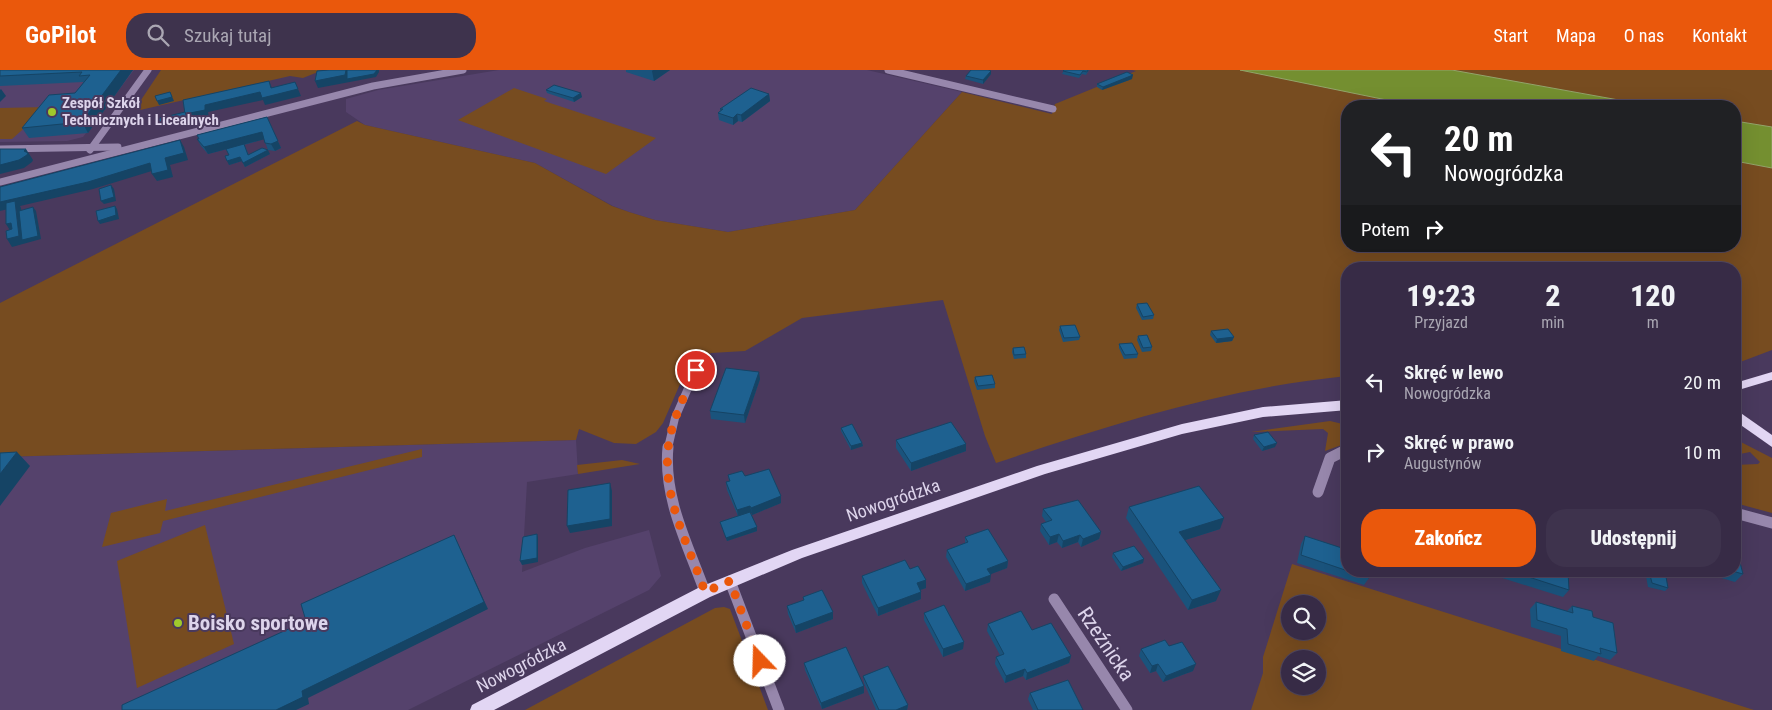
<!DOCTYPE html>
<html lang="pl">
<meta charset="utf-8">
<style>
:root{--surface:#372b46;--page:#3e334d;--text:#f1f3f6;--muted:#aaa7b3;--line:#51475f;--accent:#ea580c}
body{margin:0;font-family:"Roboto Condensed",sans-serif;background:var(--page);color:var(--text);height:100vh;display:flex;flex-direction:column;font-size:19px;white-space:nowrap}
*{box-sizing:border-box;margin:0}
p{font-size:16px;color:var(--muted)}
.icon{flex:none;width:28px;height:28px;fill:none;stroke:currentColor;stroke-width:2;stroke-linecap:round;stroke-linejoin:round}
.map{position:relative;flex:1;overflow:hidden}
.side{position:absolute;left:1341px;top:192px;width:400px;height:315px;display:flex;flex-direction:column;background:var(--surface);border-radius:20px;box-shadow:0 5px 20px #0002,0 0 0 1px var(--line)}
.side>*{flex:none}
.hud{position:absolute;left:1341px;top:30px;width:400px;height:152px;border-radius:20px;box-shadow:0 5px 20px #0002,0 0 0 1px var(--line);background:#202124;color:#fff;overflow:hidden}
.buttons{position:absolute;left:1281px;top:525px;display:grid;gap:10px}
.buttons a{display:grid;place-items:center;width:45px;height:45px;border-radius:50%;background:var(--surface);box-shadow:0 5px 20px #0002,0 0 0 1px var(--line);font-size:25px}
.pin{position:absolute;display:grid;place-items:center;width:42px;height:42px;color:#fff;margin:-21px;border:2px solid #fff;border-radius:50%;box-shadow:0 1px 5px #0007}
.me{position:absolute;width:55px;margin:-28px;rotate:339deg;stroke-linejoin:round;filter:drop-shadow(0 0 4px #0008)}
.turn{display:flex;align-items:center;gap:18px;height:105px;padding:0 20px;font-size:22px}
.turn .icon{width:65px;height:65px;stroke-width:2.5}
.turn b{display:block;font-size:35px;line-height:42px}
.then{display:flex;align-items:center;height:48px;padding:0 20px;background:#0003;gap:10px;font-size:19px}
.eta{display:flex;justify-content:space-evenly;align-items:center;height:85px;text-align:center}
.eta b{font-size:30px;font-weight:800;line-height:35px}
.cta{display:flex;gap:10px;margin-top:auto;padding:10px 20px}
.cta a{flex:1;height:58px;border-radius:20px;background:var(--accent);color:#fff;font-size:20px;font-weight:800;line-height:58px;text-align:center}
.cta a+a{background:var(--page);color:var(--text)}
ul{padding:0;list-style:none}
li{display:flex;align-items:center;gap:15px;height:70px;padding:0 20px}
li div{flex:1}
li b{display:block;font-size:19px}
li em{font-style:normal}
header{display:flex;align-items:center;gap:30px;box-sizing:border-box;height:70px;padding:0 25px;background:var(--accent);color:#fff}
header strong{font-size:24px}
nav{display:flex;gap:28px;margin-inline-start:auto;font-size:18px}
.search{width:350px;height:45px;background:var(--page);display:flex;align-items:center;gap:12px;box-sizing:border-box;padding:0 18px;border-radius:20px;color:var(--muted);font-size:19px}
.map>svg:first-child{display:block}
</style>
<header>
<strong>GoPilot</strong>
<div class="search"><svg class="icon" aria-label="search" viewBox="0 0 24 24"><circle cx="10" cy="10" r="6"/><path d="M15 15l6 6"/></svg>Szukaj tutaj</div>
<nav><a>Start</a><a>Mapa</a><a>O nas</a><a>Kontakt</a></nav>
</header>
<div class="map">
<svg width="1772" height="640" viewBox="0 0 1772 640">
<rect width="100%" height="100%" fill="#49395d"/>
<g fill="#55426c">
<path d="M72,0h62l-51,67 -16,4 -67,1v-68z"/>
<path d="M499,0h368l95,22 -107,118 -127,22 -73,-12 -26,-8 -16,-6 -78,-43 -170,-38 -19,-13v-13l32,-9z"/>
<path d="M576,370l2,34 -51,8 -5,90 63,-24 64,-18 12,46 -12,14 -241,120h-408v-253z"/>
</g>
<g fill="#774c20" fill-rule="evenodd">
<path d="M161,0h162l-20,8 -13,-2 -150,34 -5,-1z"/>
<path d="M1132,0h108l176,36h-68v140h387v-85l37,7v182l-37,14v-95h-387l-1,107c-121,12 -235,48 -351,87l-11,-27 -42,-136 -141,18 -57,33 -34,2 -24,15 -24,55 -7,9 -20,12 -22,-1 -35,-14 -3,11 -576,17v-154l357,-182 8,4 170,38 77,43 17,6 26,8 73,12 127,-22 107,-118 90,22 3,-10 81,-33z"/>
<path d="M1452,0h320v57l-37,-6v-15h-83z"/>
<path d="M514,18l33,11 -3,2 112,37 -50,36 -148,-54z"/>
<path d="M48,37l-36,32h-12v-31z"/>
<path d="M1330,351l17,4v18l-22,8 3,-18 -5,-4 -72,3z"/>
<path d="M1735,369l37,19v55l-37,-10v-38l23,-1 2,-2 -10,-10 -15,3z"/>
<path d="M422,379v8l-259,64 -3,12 -58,14 9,-34 56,-14 -2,12z"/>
<path d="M622,390l18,4 -62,10 -1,-9z"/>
<path d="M205,455l29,119 -97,44 -20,-127z"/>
<path d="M1292,494l462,146h-503l12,-37v-16zM1290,534h28v27h-28zM1290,589h28v27h-28z"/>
<path d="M724,537l6,2 38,101h-243l190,-102z"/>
</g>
<g fill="#748f30" stroke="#94a468">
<path d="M1240,0h212l200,36h-236z"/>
<path d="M1735,51l37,6v41l-37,-7z"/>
</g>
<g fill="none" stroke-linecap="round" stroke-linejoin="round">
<g stroke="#9787ac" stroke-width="7">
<path d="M888,0l165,39"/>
<path d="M0,79l118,-2"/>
<path d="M90,80l58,-80"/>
<path d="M0,112l373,-96 90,-16"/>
</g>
<path stroke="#9787ac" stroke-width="8" d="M668,378l7,-30 21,-48"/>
<g stroke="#9787ac" stroke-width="11">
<path d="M668,377c-5,51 20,98 37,145"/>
<path d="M1318,422l12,-34 18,-9"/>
<path d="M1735,443l37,10"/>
<path d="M730,511l49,129"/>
<path d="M1054,529l73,111"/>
</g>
<g fill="#e2d6f4" fill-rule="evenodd">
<path d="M1772,302v8l-37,11v-8z"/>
<path d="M1348,330v10l-85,7 -81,17 -137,40 -243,84 -92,39 -216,113h-24l2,-5 228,-118 92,-37 245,-84 145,-42 81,-17z"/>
<path d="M1735,339l37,26v12l-37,-26z"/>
</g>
</g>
<g fill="#1a537c">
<path d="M0,0h133l-45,63 -59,5 -7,-10 53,-35 8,-10v-1l-83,4z"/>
<path d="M626,0h44l-16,11 -28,-9z"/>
<path d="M1064,0h25l-3,5 -4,-1 -3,4 -17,-4z"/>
<path d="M991,4l-8,10 -18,-5 1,-3z"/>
<path d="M1132,9l-30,11 -5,-3v-3z"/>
<path d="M546,20l36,7 -8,5 -27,-9z"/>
<path d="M769,24l1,7 -28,21 -4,-1 -5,4 -14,-5 -1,-7 2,-2v-2z"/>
<path d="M267,47l14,31 -6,3 -7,-1 -4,-11 -20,6 5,10 21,-1 -25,13 -3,-6 -13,4v-10l-2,-6 -19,5 -7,-8 -4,-7z"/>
<path d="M1137,234l17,11 -1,4 -11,1 -6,-12z"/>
<path d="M1060,256l20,11 -1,3 -16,2 -4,-12z"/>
<path d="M1211,261l23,6 -2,4 -16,2 -6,-8z"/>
<path d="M1138,266l14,11 -1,4 -9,1 -5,-12z"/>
<path d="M1119,274l19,10 -1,4 -13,1 -5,-11z"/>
<path d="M1013,278l13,6v4l-12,1 -2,-7z"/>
<path d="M975,307l20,7v4l-18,2 -3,-9z"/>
<path d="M760,309l-15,44 -34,-4 -1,-8z"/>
<path d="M841,358l21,15 1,3 -12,4 -10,-19z"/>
<path d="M1254,365l21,12 -13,4 -9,-12z"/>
<path d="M896,370l70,4v7l-55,20 -15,-23z"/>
<path d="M728,405l17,1 36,20v7l-29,12v-2h-1l6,18 -30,10 -7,-19 18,-6 -11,-26 -1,-8 3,-1z"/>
<path d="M1129,437l91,22 -35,11 31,61 -28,9 -62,-92z"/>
<path d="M1043,439l58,23 -2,7 -18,8 -3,-5 -16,6 -5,-6 -8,3 -9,-14 1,-7 5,-2 -4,-6z"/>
<path d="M1305,466l43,14v21h21v7l-5,7 -67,-22 4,-19z"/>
<path d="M965,467l43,24 -1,7 -17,6v8l-25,9 -19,-34 1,-7 18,-7z"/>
<path d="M1113,483l30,10 -22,8 -9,-14z"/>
<path d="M910,499l16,19 -6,2 1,2v7l-43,17 -16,-33v-7z"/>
<path d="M1496,501h72l1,19 -6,7 -67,-21z"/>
<path d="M1645,501h20l3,17 -3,3 -17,-4z"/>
<path d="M1698,501h37l8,3 -8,8z"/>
<path d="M803,527l30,15v7l-37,14 -8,-19 -1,-8 16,-5z"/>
<path d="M1536,532l31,9 5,-5 21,11 24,36 -7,7 -12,-4 -4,5 -33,-10v-15l-30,-9 -1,-18z"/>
<path d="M924,543l39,36 -20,8 -19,-37z"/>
<path d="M988,554l44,6 39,26 -2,7 -43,17 -3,-4 -18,7 -10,-19 1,-7 4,-2 -13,-24z"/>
<path d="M1169,576l24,25 -30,11 -7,-11 -6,2 -11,-17 2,-7z"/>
<path d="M804,593l60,30 -42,16 -17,-39z"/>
<path d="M863,606l45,29 -1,5h-31l-12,-27z"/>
<path d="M1030,623l53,17h-50l-5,-11z"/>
</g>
<g fill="#154465">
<path d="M121,0h12l-45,63 -6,-11z"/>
<path d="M346,0h1l1,5 29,-5h2v2l-3,5 -58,11 -3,-7z"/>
<path d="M653,0h17l-16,11 -2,-10z"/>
<path d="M991,1v3l-8,10v-4z"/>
<path d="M1133,5l-1,4 -30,11 1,-3z"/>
<path d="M269,11l3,7 23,-6 6,14 -36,9 -2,-5 -55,12 1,5 -51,10 -2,-4 29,-9 20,-9 66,-17z"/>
<path d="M1,19l5,7 -6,6v-12z"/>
<path d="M170,22l4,9 -15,4 -2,-4z"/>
<path d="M581,23l1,4 -8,5 -1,-4z"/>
<path d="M769,24l1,7 -28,21 -1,-7z"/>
<path d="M737,44l1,7 -5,4v-7z"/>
<path d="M270,54l11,24 -6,3 -4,-7z"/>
<path d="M262,62l3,7 -57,15 -4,-7z"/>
<path d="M180,70l4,7 4,13 -18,5 3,12 -16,4 -5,-7z"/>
<path d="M26,79l7,11 -1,2 -8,6 -24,6v-9l24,-14z"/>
<path d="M268,80l2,4 -25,13 -2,-4z"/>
<path d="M240,87l2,4 -13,4 -2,-4z"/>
<path d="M150,93l5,7 -62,19 -73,17 1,2 3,32 9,-33 3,4 5,28 -29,8 -5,-8 12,-3 -3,-29 -16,4v-9z"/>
<path d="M111,115l3,4 2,12 -12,3 -3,-3z"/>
<path d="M115,136l2,3 2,10 -19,5 -2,-3z"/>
<path d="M11,153l6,7 -6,2 -5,-8z"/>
<path d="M1234,267l-2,4 -16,2 1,-4z"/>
<path d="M759,302l1,7 -15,44 -1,-8z"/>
<path d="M862,373l1,3 -12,4v-4z"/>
<path d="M1277,373l-2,4 -13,4 2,-4z"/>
<path d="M966,374v7l-55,20v-8z"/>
<path d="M17,382l13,14 -30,40v-32z"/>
<path d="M610,413l2,8v35l-42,7 -3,-7z"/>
<path d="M781,426v7l-29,12 -1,-7z"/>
<path d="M750,436l2,7 -14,4 -1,-7z"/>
<path d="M1224,448l-4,11 -44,14 3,-11z"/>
<path d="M757,457v4l-30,10 -1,-3z"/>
<path d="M1101,462l-2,7 -18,8 2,-8z"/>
<path d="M537,464l1,4v24l-16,3 -2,-4z"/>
<path d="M1059,464l-2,8 -8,3 1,-8z"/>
<path d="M454,465l34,74 -180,89 1,6 -13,6h-20l26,-19z"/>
<path d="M1080,465l-2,7 -16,6 1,-7z"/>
<path d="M1144,489l-1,4 -22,8 2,-4z"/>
<path d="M1008,491l-1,7 -21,8 1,-7z"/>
<path d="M991,505l-1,7 -25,9 1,-7z"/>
<path d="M926,510v8l-9,3v-8z"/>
<path d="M1221,520l-5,11 -28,9 4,-10z"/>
<path d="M921,522v7l-43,17v-8z"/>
<path d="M833,542v7l-37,14 -1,-7z"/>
<path d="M964,572l-1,7 -20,8v-8z"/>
<path d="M1071,586l-2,7 -43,17 1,-7z"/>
<path d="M1158,594l-2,7 -6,2 2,-7z"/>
<path d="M1196,594l-3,7 -30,11 3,-6z"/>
<path d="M1025,599l-2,7 -18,7 1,-7z"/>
<path d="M864,616v7l-42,16 -1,-6z"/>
<path d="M908,635l-1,5h-11z"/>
</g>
<g fill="#1e6190" stroke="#154465">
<path d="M0,0h121l-39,52 -60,6 27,-33 26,-2 15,-18 -11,1 3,-4 -82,4z"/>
<path d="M329,0h17l-1,5 -30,6 2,-10z"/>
<path d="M347,0h30l-3,4 -27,5z"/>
<path d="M971,0h17l3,1 -8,9 -17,-4z"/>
<path d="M1064,0h24l-1,2 -4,-1 -3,4 -17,-4z"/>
<path d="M1127,2l6,3 -30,12 -6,-3z"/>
<path d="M269,11l2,7 24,-6 3,7 -36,9 -2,-6 -55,13v5l-20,4 -2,-14z"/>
<path d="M554,15l27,8 -8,5 -27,-8z"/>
<path d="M751,18l18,6 -28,21 -4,-1 -4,4 -15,-5 5,-4h-3z"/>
<path d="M170,22l2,5 -15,4 -2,-5z"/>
<path d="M185,42l2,5 -31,6v-4z"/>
<path d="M267,47l11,24 -7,3 -6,-1 -3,-11 -58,15 -7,-8h2l-2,-4z"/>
<path d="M180,70l4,13 -19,5 3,12 -16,4 -2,-11 -62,19 -88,20v-15z"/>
<path d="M244,74l4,11 14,-7 6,2 -25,13 -3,-6 -13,4 -2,-5 4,-1 -3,-6z"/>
<path d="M0,79h26l-2,2 4,2 -1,2 -8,5 -19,5z"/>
<path d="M111,115l3,12 -13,4 -2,-12z"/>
<path d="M15,131l4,35 -12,3 -1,-8 6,-2 -1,-6 -5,1v-21z"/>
<path d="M115,136l1,9 -18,6 -2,-10z"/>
<path d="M33,137l5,29 -16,4 -3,-29z"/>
<path d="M1147,233l7,12 -11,2 -6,-13z"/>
<path d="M1075,255l5,12 -16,1 -4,-12z"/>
<path d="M1228,259l6,8 -17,2 -6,-8z"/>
<path d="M1147,265l5,12 -9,1 -5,-12z"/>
<path d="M1132,273l6,11 -13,1 -6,-11z"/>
<path d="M1024,277l2,7 -12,1 -1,-7z"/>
<path d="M726,298l33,4 -15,43 -34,-4z"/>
<path d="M992,305l3,9 -17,2 -3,-9z"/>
<path d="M951,352l15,22 -55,19 -15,-23z"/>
<path d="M852,354l10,19 -11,3 -10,-18z"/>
<path d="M1268,362l9,11 -13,4 -10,-12z"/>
<path d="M17,382l-17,22v-21z"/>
<path d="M769,399l12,27 -30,12 -1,-2 -13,4 -11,-28 4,-1 -2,-6 14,-4 3,5z"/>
<path d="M610,413v36l-43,7 1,-36z"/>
<path d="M1199,416l25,32 -45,14 42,58 -29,10 -63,-93z"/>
<path d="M1078,430l23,32 -18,7 -3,-4 -17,6 -4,-7 -9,3 -9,-13 11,-4 -9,-11z"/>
<path d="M750,442l7,15 -31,11 -6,-16z"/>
<path d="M988,459l20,32 -21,8 4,6 -25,9 -19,-34 21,-8 -3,-5z"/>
<path d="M537,464v24l-17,3 3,-24z"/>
<path d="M454,465l30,67 -182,89 1,6 -27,13h-154v-5l184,-84 -5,-17z"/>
<path d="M1305,466l43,14v21l-47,-16z"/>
<path d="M1134,476l10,13 -21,8 -10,-14z"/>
<path d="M1735,480l2,1 6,23 -11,-3h3z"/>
<path d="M905,490l5,9 8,-3 8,14 -9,3 4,9 -43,16 -16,-32z"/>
<path d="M1349,501h20v7z"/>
<path d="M1510,501h58l1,19z"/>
<path d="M1649,501h16l3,17 -16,-5z"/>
<path d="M822,520l11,22 -38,14 -8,-20 17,-6 -1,-3z"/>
<path d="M1536,532l37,11 -1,-7 20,5 1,6 20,6 4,30 -17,-5 1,6 -33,-10 -1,-15 -30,-9z"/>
<path d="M944,535l20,37 -21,7 -19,-36z"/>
<path d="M1021,541l11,19 19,-7 20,33 -44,17 -2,-4 -19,7 -10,-19 8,-3 -16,-30z"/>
<path d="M1165,570l4,6 13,-4 14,22 -30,12 -8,-12 -6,2 -11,-17z"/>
<path d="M846,577l18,39 -43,17 -17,-40z"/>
<path d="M888,596l20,39 -12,5h-17l-16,-34z"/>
<path d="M1068,610l15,30h-45l-8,-17z"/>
</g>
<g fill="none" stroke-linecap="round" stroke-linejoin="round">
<path stroke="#ea580c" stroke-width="9" stroke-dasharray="0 16.2" d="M696,300c-11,25 -25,51 -28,79 -5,51 21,97 37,143l25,-11 30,80"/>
</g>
<g fill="#a0c92c" stroke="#49395d" stroke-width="2">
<circle cx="52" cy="42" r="5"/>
<circle cx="178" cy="553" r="5"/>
</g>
<g text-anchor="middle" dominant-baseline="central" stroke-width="4" stroke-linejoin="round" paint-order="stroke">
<g font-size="15" font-weight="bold" fill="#ddd4eb" stroke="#49395d" text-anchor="start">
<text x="62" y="33">Zespół Szkół<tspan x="62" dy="17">Technicznych i Licealnych</tspan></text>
</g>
<g font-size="18" fill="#ddd4eb" stroke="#49395d">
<text transform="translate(893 430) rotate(-19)">Nowogródzka</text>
<text transform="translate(521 595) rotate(-27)">Nowogródzka</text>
</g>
<g font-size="21" font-weight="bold" fill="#ddd4eb" stroke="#49395d" text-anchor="start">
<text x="188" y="553">Boisko sportowe</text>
</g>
<g font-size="21" fill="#ddd4eb" stroke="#49395d">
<text transform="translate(1106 574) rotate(56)">Rzeźnicka</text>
</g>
</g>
</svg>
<div class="buttons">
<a><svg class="icon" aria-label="search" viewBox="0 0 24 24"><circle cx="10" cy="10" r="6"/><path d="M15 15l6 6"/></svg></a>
<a><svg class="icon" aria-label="layers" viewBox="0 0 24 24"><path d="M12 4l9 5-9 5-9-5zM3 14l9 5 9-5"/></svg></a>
</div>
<div class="pin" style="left:696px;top:300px;background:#d93025"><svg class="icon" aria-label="arrive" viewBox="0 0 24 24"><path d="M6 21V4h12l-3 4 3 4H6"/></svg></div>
<svg class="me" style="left:760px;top:591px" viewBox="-20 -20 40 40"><circle r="19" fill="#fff"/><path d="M0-13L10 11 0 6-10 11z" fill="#ea580c"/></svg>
<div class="hud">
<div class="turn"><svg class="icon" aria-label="left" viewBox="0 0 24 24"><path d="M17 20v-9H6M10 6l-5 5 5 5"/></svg><div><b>20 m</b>Nowogródzka</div></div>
<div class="then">Potem<svg class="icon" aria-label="right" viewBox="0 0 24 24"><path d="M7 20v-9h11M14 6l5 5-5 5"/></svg></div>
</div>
<section class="side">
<div class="eta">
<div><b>19:23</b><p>Przyjazd</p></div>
<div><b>2</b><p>min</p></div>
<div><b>120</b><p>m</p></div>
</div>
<ul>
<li><svg class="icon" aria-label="left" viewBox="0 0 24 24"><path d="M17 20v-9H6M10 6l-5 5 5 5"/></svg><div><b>Skręć w lewo</b><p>Nowogródzka</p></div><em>20 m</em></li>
<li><svg class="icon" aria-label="right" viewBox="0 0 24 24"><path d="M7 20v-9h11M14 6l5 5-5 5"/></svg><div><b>Skręć w prawo</b><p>Augustynów</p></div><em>10 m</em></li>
</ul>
<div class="cta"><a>Zakończ</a><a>Udostępnij</a></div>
</section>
</div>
